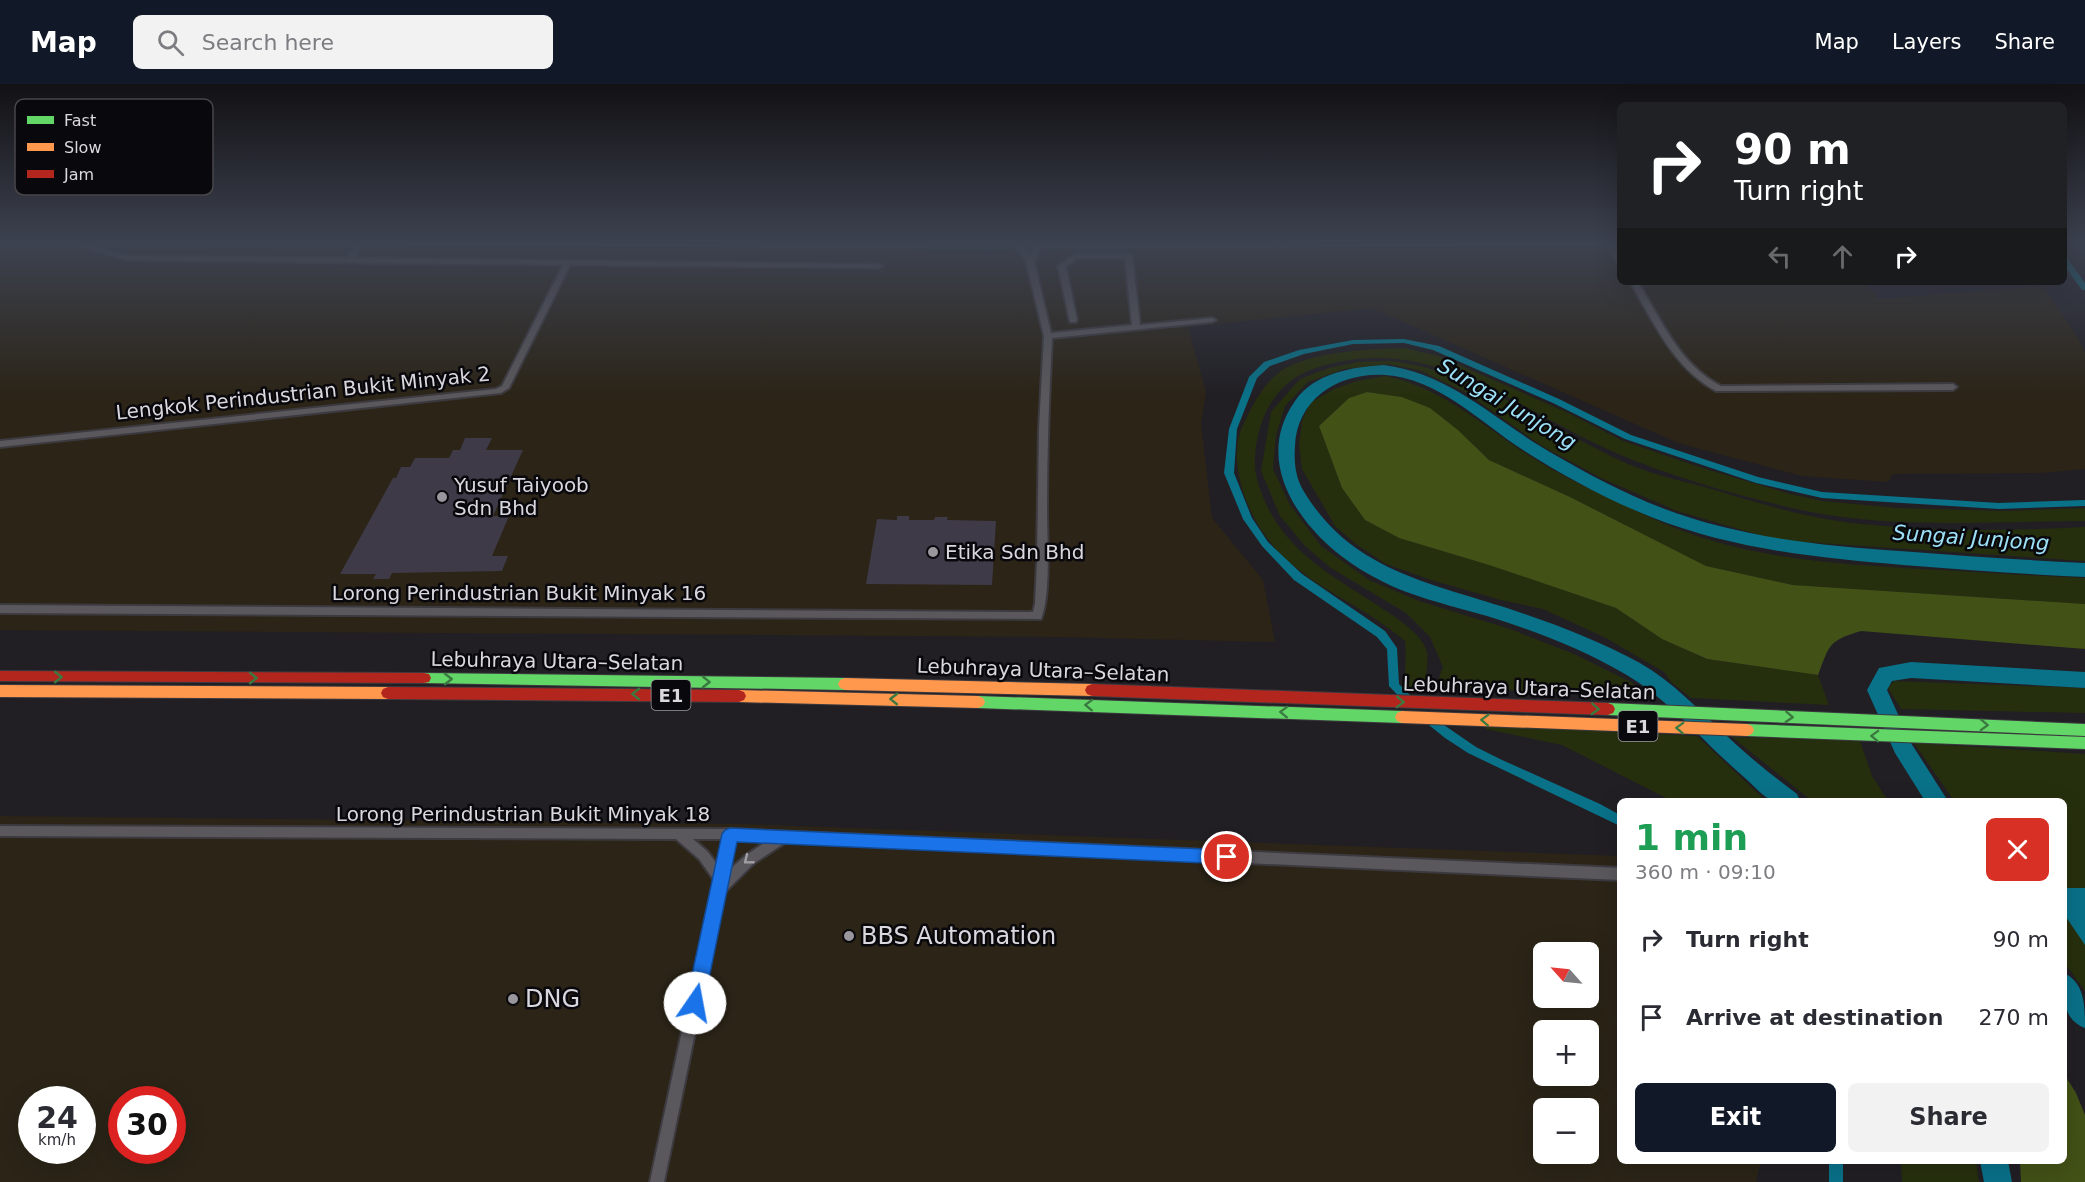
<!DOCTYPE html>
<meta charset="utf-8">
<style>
:root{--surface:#fff;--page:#f2f2f3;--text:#2b2b33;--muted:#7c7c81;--accent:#111827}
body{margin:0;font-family:"DejaVu Sans",sans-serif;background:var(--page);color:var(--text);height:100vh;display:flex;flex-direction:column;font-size:22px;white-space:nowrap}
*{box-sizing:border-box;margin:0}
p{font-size:20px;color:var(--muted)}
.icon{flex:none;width:33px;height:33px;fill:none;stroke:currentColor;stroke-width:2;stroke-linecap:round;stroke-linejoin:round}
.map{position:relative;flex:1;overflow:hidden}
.sheet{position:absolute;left:1617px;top:714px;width:450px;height:366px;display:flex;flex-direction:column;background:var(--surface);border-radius:9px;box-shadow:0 6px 24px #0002}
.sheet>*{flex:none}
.hud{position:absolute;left:1617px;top:18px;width:450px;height:183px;border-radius:9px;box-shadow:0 6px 24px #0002;background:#202124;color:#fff;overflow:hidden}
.needle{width:39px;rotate:297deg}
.buttons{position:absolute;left:1533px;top:858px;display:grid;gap:12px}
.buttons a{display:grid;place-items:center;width:66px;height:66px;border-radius:9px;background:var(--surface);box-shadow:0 6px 24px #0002;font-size:30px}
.speed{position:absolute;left:18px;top:1002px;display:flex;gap:12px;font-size:30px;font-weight:700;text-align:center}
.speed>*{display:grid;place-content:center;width:78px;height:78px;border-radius:50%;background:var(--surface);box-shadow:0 6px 24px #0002;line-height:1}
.speed small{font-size:15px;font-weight:400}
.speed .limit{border:9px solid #d22;background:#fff;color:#111}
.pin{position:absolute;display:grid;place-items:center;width:51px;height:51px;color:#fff;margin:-26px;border:3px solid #fff;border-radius:50%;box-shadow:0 2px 6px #0007}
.me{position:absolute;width:66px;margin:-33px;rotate:12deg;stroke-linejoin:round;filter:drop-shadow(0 0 4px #0008)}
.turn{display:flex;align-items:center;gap:21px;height:126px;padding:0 18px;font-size:27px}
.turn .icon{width:78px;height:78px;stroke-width:2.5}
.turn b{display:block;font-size:42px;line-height:51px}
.lanes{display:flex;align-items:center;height:57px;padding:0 18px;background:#0003;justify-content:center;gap:30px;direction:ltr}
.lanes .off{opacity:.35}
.round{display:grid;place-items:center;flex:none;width:63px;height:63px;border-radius:9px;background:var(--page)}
.summary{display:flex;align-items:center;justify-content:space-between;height:102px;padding:0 18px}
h1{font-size:36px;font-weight:700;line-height:45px;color:#1e9e55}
.cta{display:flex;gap:12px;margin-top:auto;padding:12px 18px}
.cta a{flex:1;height:69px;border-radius:9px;background:var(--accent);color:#fff;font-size:24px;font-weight:700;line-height:69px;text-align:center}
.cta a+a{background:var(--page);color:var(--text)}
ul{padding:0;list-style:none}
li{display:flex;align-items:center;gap:18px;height:78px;padding:0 18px}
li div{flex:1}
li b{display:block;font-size:22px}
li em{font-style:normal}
header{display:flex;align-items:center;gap:36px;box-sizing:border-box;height:84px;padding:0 30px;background:var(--accent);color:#fff}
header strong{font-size:28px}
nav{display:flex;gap:33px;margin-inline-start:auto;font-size:21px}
.search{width:420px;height:54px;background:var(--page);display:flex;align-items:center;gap:15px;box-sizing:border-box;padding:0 21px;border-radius:9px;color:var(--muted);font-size:22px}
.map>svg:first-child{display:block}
</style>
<header>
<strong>Map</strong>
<div class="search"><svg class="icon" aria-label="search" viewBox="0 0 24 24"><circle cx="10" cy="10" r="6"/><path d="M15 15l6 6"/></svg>Search here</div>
<nav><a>Map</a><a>Layers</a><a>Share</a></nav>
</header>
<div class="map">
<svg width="2085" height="1098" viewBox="0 0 2085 1098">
<rect width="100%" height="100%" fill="#211f24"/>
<g fill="#2b2417" fill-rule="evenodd">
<path d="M0,158h1620v40h243l16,17 164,-13 34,50 8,16v117l-44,4 -148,1 -5,8 -86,-6 -124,-33 -306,-135 -184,19 18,65 -5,32 11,94 51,62 12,62 -219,-5 -1056,-7z"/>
<path d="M0,732l740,8 880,32v305h141l-5,21h-1756zM1544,868h44v46h-44zM1544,946h44v46h-44zM32,1016h50v50h-50zM122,1016h50v50h-50zM1544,1024h44v46h-44z"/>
</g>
<g fill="#262f0d">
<path d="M1404,264l35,8 127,56 57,29 79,27 88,26 32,7 75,7 109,3 79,-3v13c-95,0 -195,9 -289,-12 -59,-14 -126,-32 -182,-57 -99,-43 -183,-122 -298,-84 -40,13 -59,49 -61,90 -1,15 3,27 9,41 25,59 76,80 125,114 13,9 34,23 38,39 2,11 -2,27 -3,37h-19c-1,-17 2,-31 0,-48 -40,-35 -92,-52 -129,-92 -25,-28 -44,-71 -38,-109 2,-11 9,-23 14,-33 9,-17 22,-35 40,-42 32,-14 78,-16 112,-17z"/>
<path d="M1389,277c84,8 154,63 228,98 28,14 61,21 91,29 50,15 102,31 154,36 74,8 150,7 223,3v34l-309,-21 -99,-29 -76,-33 -59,-32 -77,-54 -46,-22 -31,-6 -44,5 -36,13 -23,24 -9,29 -3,34 17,36 31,41 48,34 50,21 91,28 64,25 55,27 25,17 -218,-12 7,-19 -13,-30 -24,-24 -75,-45 -26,-22 -25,-30 -19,-45 10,-59 29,-33 29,-11 28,-6z"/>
<path d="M1385,292c62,12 107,59 161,90 35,20 73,37 110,54 84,38 175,44 266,49 54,3 109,7 163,9v26l-292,-19 -87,-19 -136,-69 -81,-37 -31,-30 -28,-22 -28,-11 -35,-5 -18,6 -30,28 23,62 23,32 34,18 90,27 127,43 46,31 44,20 112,16 11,30 -138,-7 -20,-16 -7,-10 -58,-34 -63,-29 -42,-9 -70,-20 -45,-16 -30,-20 -21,-18 -33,-57 -3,-24 3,-24 8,-18 24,-14 23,-8z"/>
<path d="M1894,597l191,7v25l-184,-4 -13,-21z"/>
<path d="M1485,641l212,11 69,65h-94l-110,-56 -76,-16z"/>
<path d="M1732,653l128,4 12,35 16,25h-76z"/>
<path d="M1914,659l171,11v237l-21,-29v-161h-110z"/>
<path d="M1901,1077h75l3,21h-77z"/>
</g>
<g fill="#425116">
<path d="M1367,308l35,5 28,11 28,22 31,30 81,37 136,69 87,19 292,19v45l-224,-18c-33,10 -31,13 -43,44l-111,-16 -45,-20 -46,-31 -127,-43 -90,-27 -34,-18 -23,-32 -23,-62 30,-28z"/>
<path d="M2064,990l12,19 9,22v67h-64l-1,-21h44z"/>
</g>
<path fill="#097188" d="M2064,804h21v57l-21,-31z"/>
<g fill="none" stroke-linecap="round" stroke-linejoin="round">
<path stroke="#097188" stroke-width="2" d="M226,158l761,6 633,-4"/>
<g fill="#097188" fill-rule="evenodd">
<path d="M2064,174h3l18,25v7h-3l-18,-25z"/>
<path d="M1404,255l35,7 120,53 72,36 127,42 64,15 177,11 86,-3v6l-86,3 -177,-11 -66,-15 -131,-44 -72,-36 -120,-53 -29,-7 -51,1 -49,10 -34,12 -13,12 -20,51 -3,44 18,45 16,24 34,32 83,57 12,17 2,36 17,17 -2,3h-8l-17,-18 -2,-37 -10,-12 -83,-57 -32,-34 -19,-27 -19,-46 5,-44 20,-52 15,-15 35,-12 54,-10z"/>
<path d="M1428,630l48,33 24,12 100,45 20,11v11l-152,-73 -23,-15 -21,-17 -2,-3 2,-3z"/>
<rect x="1829" y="1077" width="14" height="21"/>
</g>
<g fill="#097188" fill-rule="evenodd">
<path d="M1384,281c60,8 102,46 151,78 36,22 73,42 112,59 81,34 166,43 253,49 61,5 123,9 185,12v14c-61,-3 -121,-7 -182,-12 -86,-7 -171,-16 -252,-48 -45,-18 -87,-41 -128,-67 -42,-27 -85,-72 -138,-75 -45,-3 -88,23 -90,71 -1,15 0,30 8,44 47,79 123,92 204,118 45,15 91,32 133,55 33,19 59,47 87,73 22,21 46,40 70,58l3,7c-8,0 -20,2 -27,0 -10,-4 -21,-17 -28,-23 -40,-34 -74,-77 -120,-104 -43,-25 -90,-43 -138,-58 -38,-11 -80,-20 -115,-40 -60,-32 -125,-107 -77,-175 19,-28 57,-34 89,-36z"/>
<path d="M1911,578l174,10v16l-174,-10 -19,3 -5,9 24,53 37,58h-23l-30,-48 -28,-63 12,-22z"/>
<path d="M2064,889c21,10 21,33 21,55 -24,-9 -21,-33 -21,-55z"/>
<path d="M1980,1077h28l4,21h-28z"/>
</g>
</g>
<g fill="#3f3a47">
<path d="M465,354h27l-6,12h37l-30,66h16l-17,40h16l-6,15 -110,2 -3,6h-16l3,-5h-36l53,-96h3l5,-11h9l5,-9h34l4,-8h7z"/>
<path d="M897,432h12v4h25l1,-3h13l-1,3 49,1 -4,64 -126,-1 11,-65 20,1z"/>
</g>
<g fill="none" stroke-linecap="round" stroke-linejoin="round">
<g stroke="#3c3a3f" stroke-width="4">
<g id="street">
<path d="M62,158h13l53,14 218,2 13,-16h8l-14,16 526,6 4,2 -4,2 -309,-3 -61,123 -8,5 -501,54v-6l496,-52 6,-3 61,-121 -435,-5z"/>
<path d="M1012,158h8l10,13 7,-13h8l-11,19 17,72 81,-8 -7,-67h-48l-11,9 11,53 -1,2h-6l-12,-56 17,-12h57l8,71 72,-7 4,2 -4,2 -160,16c-3,57 -5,114 -5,171 0,27 4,87 -6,110l-1041,-6v-8l1033,7 2,-8 2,-42 2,-135 5,-91 -18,-75z"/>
<path d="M1604,158h8l8,12v8h-3z"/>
<path d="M1630,198h8c23,38 42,83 83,104l232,-2 4,3 -4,3 -237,1c-43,-23 -62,-69 -86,-109z"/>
<path d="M0,742l730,3 890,39v12l-834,-38 -33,22 -29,29 -60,289h-14l64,-302 -15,-21 -23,-20 -676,-3zM693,755h30l-6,25 -10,-13zM735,756l32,1 -22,15 -16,14z"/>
</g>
</g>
<g stroke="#3c3a3f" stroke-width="2">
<g id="fast">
<path d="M424,589l421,5 5,2 2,4 -2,4 -5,2 -421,-7 -5,-1 -2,-4 2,-4z"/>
<path d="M978,612l424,15 5,2 2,4 -2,4 -5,2 -424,-15 -5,-2 -2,-4 2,-4z"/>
<path d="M1608,619l477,21v12l-477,-21 -5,-2 -2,-4 2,-4z"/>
<path d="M1747,640l338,13v12l-338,-13 -5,-2 -2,-4 2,-4z"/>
</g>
</g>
<g stroke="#3c3a3f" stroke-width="2">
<g id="slow">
<path d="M845,594l247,6 5,2 2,4 -2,4 -5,2 -247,-6 -5,-2 -2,-4 2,-4z"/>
<path d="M0,601l388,2 5,2 2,4 -2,4 -5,2 -388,-2z"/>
<path d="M739,606l239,6 5,2 2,4 -2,4 -5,2 -239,-6 -5,-2 -2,-4 2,-4z"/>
<path d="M1402,627l345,13 5,2 2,4 -2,4 -5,2 -345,-13 -5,-2 -2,-4 2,-4z"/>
</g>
</g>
<g stroke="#3c3a3f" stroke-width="2">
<g id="jam">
<path d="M0,587l424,2 5,1 2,4 -2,4 -5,1 -424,-2z"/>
<path d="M1092,600l516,19 5,2 2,4 -2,4 -5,2 -516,-19 -5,-2 -2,-4 2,-4z"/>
<path d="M388,603l351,3 5,2 2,4 -2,4 -5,2 -351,-3 -5,-2 -2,-4 2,-4z"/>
</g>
</g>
<use href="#street" fill="#5a585c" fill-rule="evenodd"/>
<use href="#fast" fill="#63d668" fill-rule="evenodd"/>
<use href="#slow" fill="#ff974d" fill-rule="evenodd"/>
<use href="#jam" fill="#b3261e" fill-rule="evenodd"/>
</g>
<defs><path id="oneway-chevron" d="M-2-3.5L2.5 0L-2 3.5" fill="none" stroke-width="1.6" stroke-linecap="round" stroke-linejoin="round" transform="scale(1.5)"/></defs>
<g stroke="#3a793f">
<use href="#oneway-chevron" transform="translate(58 593)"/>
<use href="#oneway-chevron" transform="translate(253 594)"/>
<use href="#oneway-chevron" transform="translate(448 595)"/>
<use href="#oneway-chevron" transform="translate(706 598) rotate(1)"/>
<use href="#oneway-chevron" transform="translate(636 610) rotate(-179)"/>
<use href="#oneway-chevron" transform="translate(894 615) rotate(-179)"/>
<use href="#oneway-chevron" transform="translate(1400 618) rotate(2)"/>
<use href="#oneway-chevron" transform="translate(1089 621) rotate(-178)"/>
<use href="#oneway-chevron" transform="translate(1595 625) rotate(3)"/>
<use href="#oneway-chevron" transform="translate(1284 628) rotate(-178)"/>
<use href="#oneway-chevron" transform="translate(1789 633) rotate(3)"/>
<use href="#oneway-chevron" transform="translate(1485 636) rotate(-178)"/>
<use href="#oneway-chevron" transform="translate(1984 641) rotate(2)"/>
<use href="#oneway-chevron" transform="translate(1680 644) rotate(-178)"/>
<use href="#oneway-chevron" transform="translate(1875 652) rotate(-178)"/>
</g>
<use stroke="#a09ea4" href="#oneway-chevron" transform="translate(748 776) rotate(141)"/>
<linearGradient id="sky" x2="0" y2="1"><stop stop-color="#121114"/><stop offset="0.51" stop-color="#3d4250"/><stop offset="1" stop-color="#3d4250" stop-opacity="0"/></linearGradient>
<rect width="2085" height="312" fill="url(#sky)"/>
<path fill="#1a73e8" stroke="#114b97" stroke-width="1.5" d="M730,744l497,22 6,2 2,5 -2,5 -6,2 -490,-22 -33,161 -3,6 -6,3 -6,-3 -3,-6 36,-169 3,-4z"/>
<g fill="#99979d" stroke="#09080c" stroke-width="2">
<circle cx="442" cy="413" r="6"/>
<circle cx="933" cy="468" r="6"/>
<circle cx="849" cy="852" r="6"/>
<circle cx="513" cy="915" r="6"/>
</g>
<g text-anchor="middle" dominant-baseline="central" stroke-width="5" stroke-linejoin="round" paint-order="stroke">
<g fill="#09080c" stroke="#9b9a9f" stroke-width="1.5">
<rect x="651.5" y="596" width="39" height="30" rx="4.5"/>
<rect x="1618.5" y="627" width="39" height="30" rx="4.5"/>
</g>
<g font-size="18" font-weight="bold" fill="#dad8de">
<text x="671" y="611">E1</text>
<text x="1638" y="642">E1</text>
</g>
<g font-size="20" fill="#dad8de" stroke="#09080c">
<text transform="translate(303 309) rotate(-6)">Lengkok Perindustrian Bukit Minyak 2</text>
<text x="519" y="509">Lorong Perindustrian Bukit Minyak 16</text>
<text transform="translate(557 577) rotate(1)">Lebuhraya Utara–Selatan</text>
<text transform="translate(1043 586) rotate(2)">Lebuhraya Utara–Selatan</text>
<text transform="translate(1529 604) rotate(2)">Lebuhraya Utara–Selatan</text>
<text x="523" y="730">Lorong Perindustrian Bukit Minyak 18</text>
</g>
<g font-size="20" fill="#dad8de" stroke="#09080c" text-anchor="start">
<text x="454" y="401">Yusuf Taiyoob<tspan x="454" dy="23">Sdn Bhd</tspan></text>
<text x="945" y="468">Etika Sdn Bhd</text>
</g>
<g font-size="21" font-style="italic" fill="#9ce1f7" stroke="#09080c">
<text transform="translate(1507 320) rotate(31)">Sungai Junjong</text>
<text transform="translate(1971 454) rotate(4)">Sungai Junjong</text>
</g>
<g font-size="24" fill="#dad8de" stroke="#09080c" text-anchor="start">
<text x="861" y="852">BBS Automation</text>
<text x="525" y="915">DNG</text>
</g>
</g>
<rect x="15" y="15" width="198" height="96" rx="9" fill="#09080c" stroke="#48464b" stroke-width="1.5"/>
<rect x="27" y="32" width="27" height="8" fill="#63d668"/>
<rect x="27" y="59" width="27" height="8" fill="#ff974d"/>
<rect x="27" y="86" width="27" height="8" fill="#b3261e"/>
<g font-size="16" fill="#dad8de">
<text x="64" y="42">Fast</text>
<text x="64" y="69">Slow</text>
<text x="64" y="96">Jam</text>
</g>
</svg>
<div class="buttons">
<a><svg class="needle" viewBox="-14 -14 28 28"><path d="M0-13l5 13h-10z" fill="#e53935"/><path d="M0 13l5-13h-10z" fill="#7c7c81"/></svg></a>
<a>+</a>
<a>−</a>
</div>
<div class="speed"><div>24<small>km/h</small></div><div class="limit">30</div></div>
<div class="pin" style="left:1227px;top:773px;background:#d93025"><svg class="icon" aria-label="arrive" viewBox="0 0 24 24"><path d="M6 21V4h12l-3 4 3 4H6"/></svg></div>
<svg class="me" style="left:695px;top:919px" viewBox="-20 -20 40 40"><circle r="19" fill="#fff"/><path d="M0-13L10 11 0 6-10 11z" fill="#1a73e8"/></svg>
<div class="hud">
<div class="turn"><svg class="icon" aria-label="right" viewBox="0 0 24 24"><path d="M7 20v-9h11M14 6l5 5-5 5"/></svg><div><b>90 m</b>Turn right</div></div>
<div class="lanes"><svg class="icon off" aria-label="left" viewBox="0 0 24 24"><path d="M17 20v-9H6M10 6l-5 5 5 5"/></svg><svg class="icon off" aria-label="ahead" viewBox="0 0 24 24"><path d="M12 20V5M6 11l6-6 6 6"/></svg><svg class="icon" aria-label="right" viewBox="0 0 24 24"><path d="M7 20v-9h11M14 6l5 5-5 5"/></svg></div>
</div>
<section class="sheet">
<div class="summary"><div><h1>1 min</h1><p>360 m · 09:10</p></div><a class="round" style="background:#d93025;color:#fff"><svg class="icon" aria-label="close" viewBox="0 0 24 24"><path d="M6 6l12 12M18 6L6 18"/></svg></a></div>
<ul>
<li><svg class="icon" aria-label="right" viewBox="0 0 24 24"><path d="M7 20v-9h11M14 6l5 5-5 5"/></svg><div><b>Turn right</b></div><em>90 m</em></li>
<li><svg class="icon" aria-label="arrive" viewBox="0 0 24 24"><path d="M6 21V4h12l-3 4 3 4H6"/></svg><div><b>Arrive at destination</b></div><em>270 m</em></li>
</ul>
<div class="cta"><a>Exit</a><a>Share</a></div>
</section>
</div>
